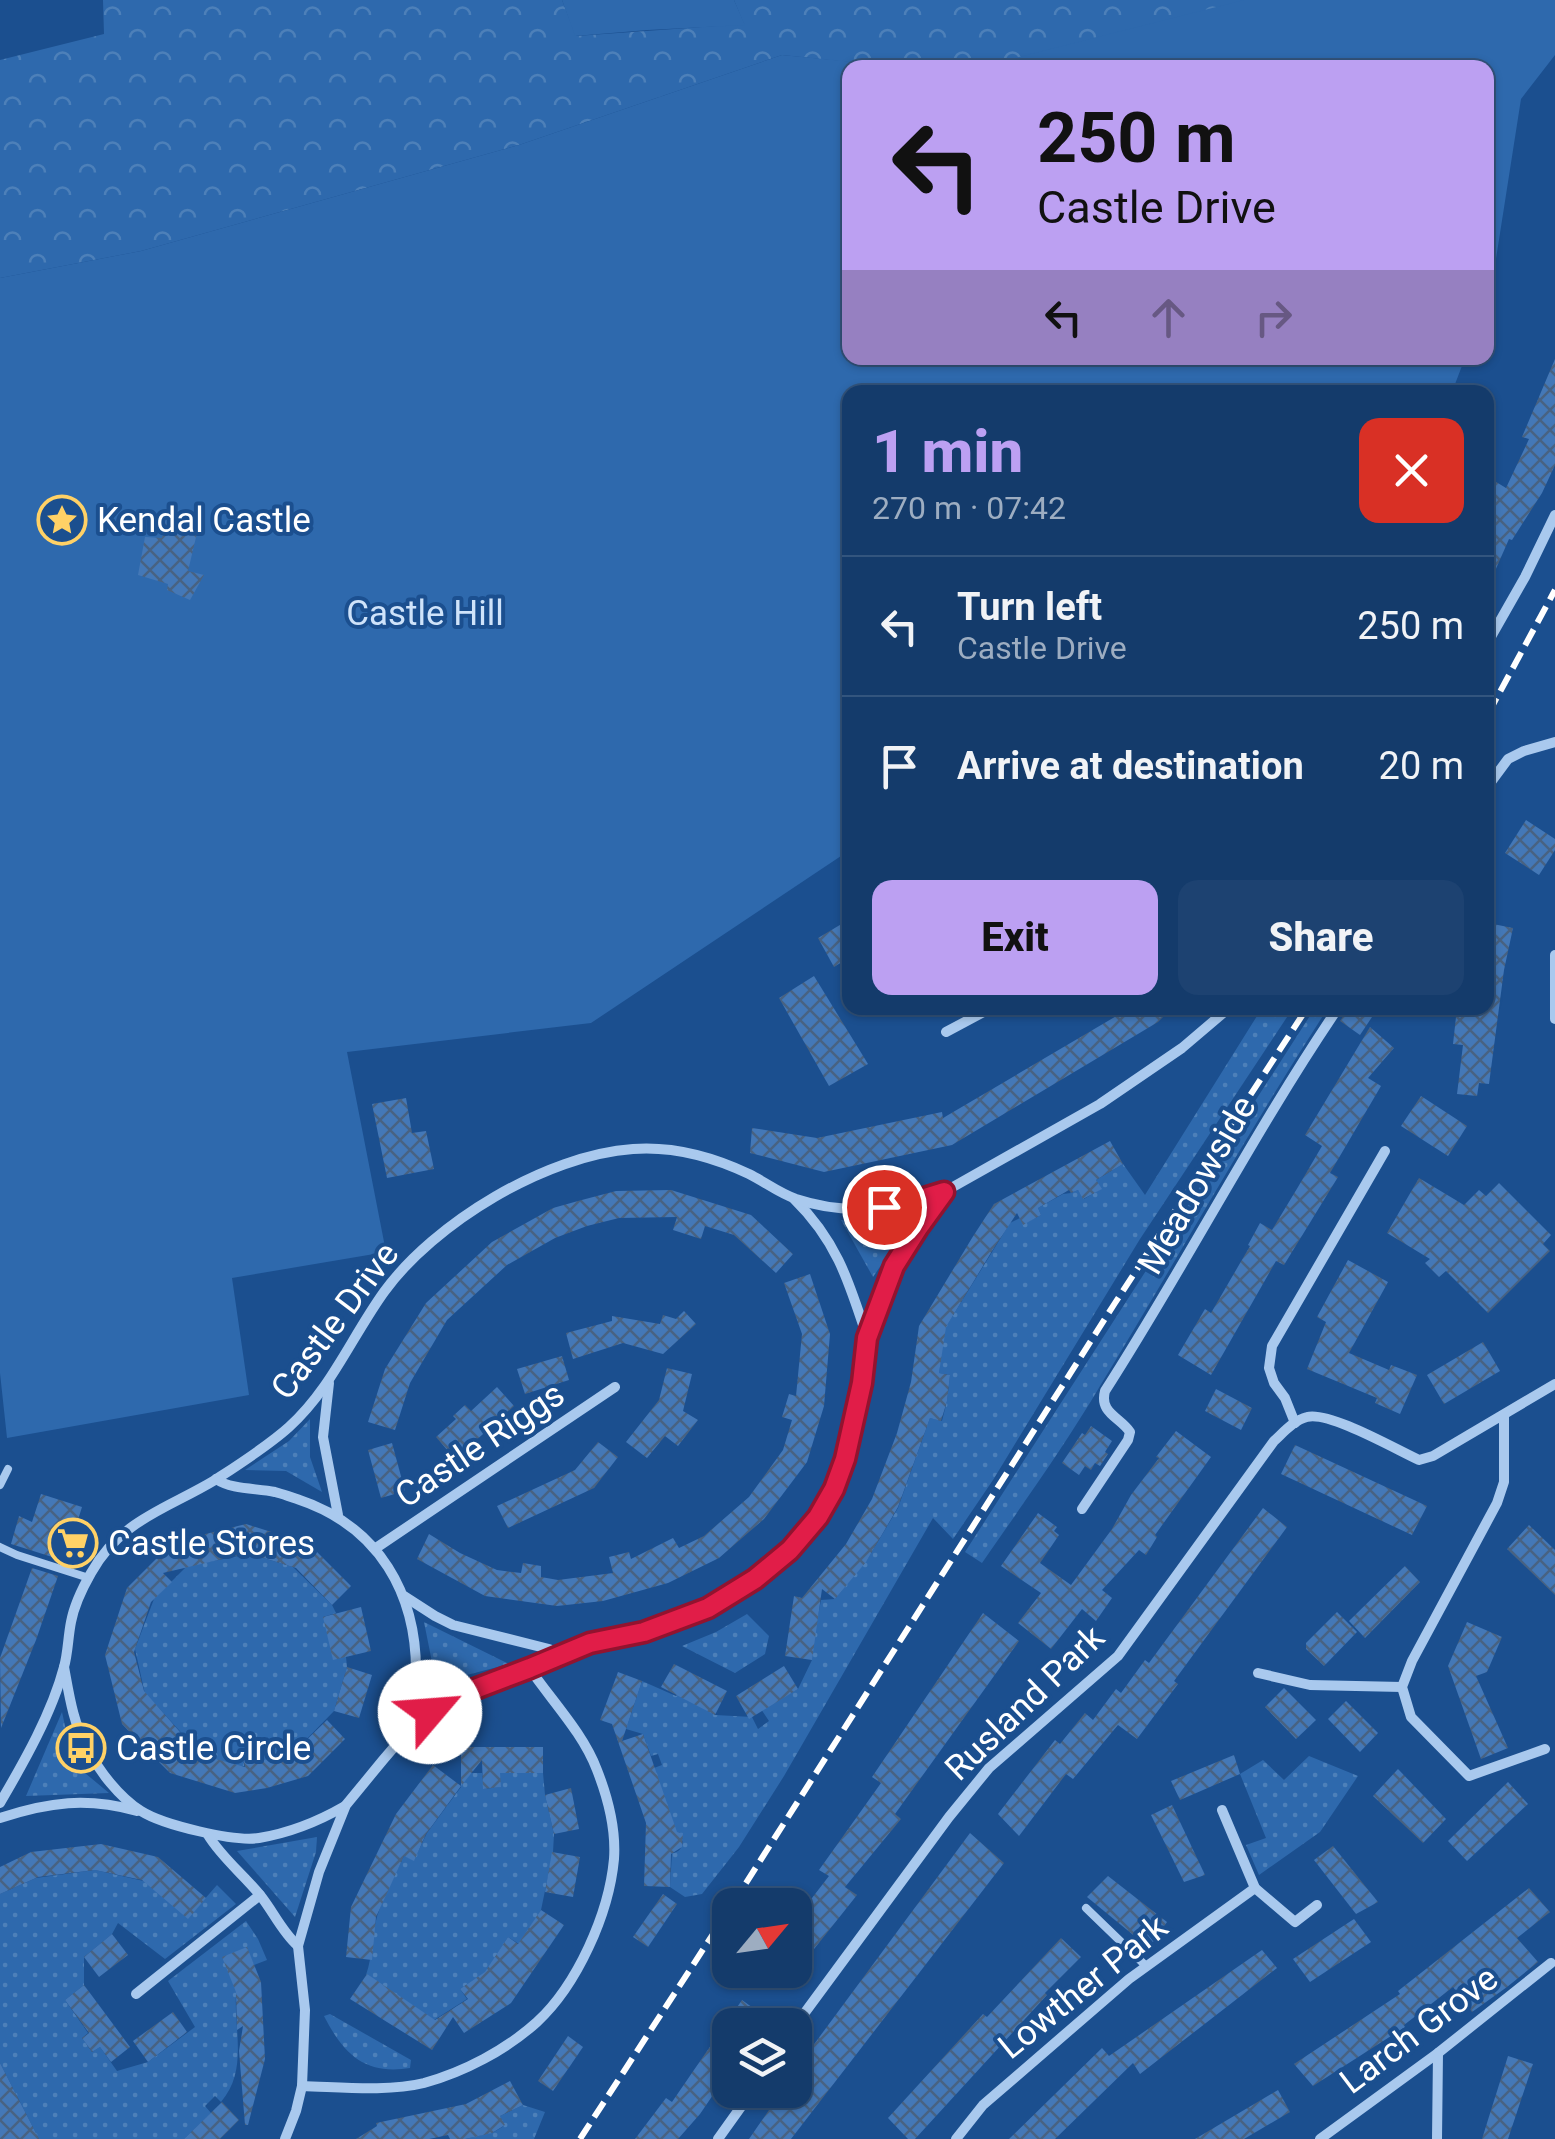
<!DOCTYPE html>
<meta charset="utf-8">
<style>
:root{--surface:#143b6b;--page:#1d4271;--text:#f1f3f6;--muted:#9dadc1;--line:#33557e;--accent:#bca0f2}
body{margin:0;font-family:Roboto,sans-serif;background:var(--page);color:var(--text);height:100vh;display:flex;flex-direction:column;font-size:38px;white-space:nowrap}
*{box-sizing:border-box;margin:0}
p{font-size:32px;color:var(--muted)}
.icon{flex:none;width:55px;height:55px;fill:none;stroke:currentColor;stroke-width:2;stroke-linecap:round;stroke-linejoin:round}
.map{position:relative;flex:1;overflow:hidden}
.details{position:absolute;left:842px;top:385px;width:652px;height:630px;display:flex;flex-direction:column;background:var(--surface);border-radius:20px;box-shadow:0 2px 8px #0004,0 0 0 2px var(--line)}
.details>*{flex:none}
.banner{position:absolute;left:842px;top:60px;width:652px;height:305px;border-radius:20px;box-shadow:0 2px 8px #0004,0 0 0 2px var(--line);background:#bca0f2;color:#111;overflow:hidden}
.needle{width:65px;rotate:61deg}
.fabs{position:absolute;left:712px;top:1888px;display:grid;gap:20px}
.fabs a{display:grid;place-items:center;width:100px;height:100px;border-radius:20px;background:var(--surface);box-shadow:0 2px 8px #0004,0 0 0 2px var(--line);font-size:50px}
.pin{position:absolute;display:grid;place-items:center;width:85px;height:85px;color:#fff;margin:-42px;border:5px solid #fff;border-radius:50%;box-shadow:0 2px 10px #0007}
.me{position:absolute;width:110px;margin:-55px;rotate:63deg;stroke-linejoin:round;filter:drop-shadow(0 0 8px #0008)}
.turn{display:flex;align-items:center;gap:35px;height:210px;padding:0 30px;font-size:45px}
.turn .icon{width:130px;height:130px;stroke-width:2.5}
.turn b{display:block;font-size:70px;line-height:85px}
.lanes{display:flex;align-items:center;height:95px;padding:0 30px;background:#0003;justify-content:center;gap:50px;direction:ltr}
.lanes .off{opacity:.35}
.round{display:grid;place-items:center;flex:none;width:105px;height:105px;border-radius:20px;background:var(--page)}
.head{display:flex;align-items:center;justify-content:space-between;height:170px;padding:0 30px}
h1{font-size:60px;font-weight:800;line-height:75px;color:var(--accent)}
.button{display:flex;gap:20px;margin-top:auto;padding:20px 30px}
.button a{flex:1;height:115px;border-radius:20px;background:var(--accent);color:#111;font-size:40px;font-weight:800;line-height:115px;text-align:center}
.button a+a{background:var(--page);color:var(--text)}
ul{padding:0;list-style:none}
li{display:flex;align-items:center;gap:30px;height:140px;padding:0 30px;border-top:2px solid var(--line)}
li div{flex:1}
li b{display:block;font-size:38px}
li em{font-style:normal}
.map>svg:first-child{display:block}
</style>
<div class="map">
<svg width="1555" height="2139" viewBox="0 0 1555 2139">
<defs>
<pattern id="grass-dots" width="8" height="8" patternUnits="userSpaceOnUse" patternTransform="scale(2.5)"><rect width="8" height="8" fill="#2e69ad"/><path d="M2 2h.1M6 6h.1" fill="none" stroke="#4d80b9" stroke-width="1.8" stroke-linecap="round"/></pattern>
<pattern id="forest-crowns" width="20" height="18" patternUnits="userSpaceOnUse" patternTransform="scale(2.5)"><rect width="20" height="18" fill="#2e69ad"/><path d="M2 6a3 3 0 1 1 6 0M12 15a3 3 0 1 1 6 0" fill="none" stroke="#4d80b9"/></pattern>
<pattern id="building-cross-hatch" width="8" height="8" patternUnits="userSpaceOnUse" patternTransform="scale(2.5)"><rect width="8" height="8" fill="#4478b7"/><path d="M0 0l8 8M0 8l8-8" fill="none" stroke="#486282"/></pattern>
</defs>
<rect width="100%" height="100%" fill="#1b4f8f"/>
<g fill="url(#grass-dots)">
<path d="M1262,1008h31l-153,231 -147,241 -40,59 -20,-21 -149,258 -45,71 -37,47 -17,3 -15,-10 2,-34c11,-1 13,-12 8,-21h-7l-19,-64 8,-3 -4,-11 -7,2 -8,-22 -17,-5 16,-48 34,15 3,-3 36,22 37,2 6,12 11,-8 -8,-12 37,-20 14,-29 3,-43 3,-1 3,-16 14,-1 32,-39 31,-52 32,-90 12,3 5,-20 3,-26 -11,-2 5,-43 66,-107 10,-5 4,6 17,-9 -3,-7 25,-14 8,-1 7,-3 6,9 17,-10 -5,-9 27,-16 22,31z"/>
<path d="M1315,1008h13c-80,123 -151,252 -228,378 -36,61 -78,119 -118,177l-17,-11z"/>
<path d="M841,1220l70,1 -38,56z"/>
<path d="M310,1419v38l12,35 -36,-21 -41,-1 44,-29z"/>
<path d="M250,1554l43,13 39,38 4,8 -13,4 23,40 1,10 -13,44 -39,40 -31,10 -2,-11 -19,4 1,12 -8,1 -52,-16 -4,-4 7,-8 -30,-33 -10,-3 -12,-54 19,-50 33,-33z"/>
<path d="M747,1614l22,22 -4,18 -30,19 -53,-27 34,-14z"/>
<path d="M424,1622l85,42 -46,12 -42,24 11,-38z"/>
<path d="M62,1712l11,51 36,30 -83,3z"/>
<path d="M1309,1756l49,20 -38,56 -61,43 -13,-30 20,-7 -26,-64 23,-14 21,20z"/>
<path d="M461,1773h21l2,16 16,-2v-14h43l2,22 9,39 -1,18 -12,58 -22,34 -11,-7 -16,25 9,7 -26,10 -15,10 7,10 -33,21 -68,-45c7,-19 5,-39 11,-58 6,-20 18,-41 27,-61l10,4 13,-27 34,-46z"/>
<path d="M317,1837l-1,15 -21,65 -58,-66z"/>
<path d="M95,1870l53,12 40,36 29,-33 19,19 -71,55 -47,-36 -6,11 -28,23v28l-19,15 23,33 -6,5 10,14 8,-5 17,24 31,-9 47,-35 -27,-46 78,-60 12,18 9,21 -13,5 -8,-18c-3,15 -9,32 -10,47 -2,37 12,77 -15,108l-6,-6 -10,10 6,7 -27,26h-145l-39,-76v-169l36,-16z"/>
<path d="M330,2014l81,46 -1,8c-45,7 -66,-13 -86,-52z"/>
<path d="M523,2105l22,7 -11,27h-69l29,-7 10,-6 -4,-10z"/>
</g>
<path fill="url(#forest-crowns)" d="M103,0h459l14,36 168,-12 -10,-24h567l-236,67 -159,1 -124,-13 -263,90 -378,106 -141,27v-218l104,-26z"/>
<g fill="#2e69ad">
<path d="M562,0h172l11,25 -97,5 -73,6z"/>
<path d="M1244,0h311v55l-34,44 -28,179 -5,16v-226l-509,-1z"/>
<path d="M782,55l124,12 -56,1v290h615l-13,34h-602v458l-259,173 -244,29 39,200 -154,26 17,117 -242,43 -7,-65v-1095l141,-27 378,-106z"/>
</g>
<g fill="url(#building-cross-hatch)">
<path d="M1555,359v106l-13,28 -30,47 -3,-1 -21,48v-110l18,11 23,-49 -7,-2z"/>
<path d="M167,508l34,8 -13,55 16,4 -14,25 -23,-10 1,-6 -30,-9 7,-38 17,1z"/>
<path d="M1526,820l29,19v11l-16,25 -34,-22z"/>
<path d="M850,919v38l-16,10 -16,-29z"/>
<path d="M1488,923l25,5 -9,42 -15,114 -10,-1 -2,13 -20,-2 6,-49 -10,-1 4,-36h31z"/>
<path d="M814,976l54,88 -39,22 -50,-88z"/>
<path d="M1130,1008h42l-14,14 -206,123 -128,27 -74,-19 2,-25 65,10 125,-26 1,6z"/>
<path d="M1349,1008h29l-18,27 -20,-14z"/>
<path d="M1370,1027l24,21 -26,30 13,8 -51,87 8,4 -54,88 -8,-4 -65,114 -33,-20 27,-46 6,4 39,-67 -2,-1 12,-22 12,7 26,-43 24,-41 -17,-11z"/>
<path d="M1421,1096l46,30 -19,30 -47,-30z"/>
<path d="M406,1098l6,35 14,-2 8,38 -47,9 -15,-74z"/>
<path d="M1110,1141l13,23 -27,16 6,9 -19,10 -5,-9 -7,3 -2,-3 -31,18 3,7 -18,10 -6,-12 -25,38 -46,76 -7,46 11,2 -3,26 -6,20 -11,-3 -32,89 -32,55 -31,37 -13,-10 -10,71 -27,-4 9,-60 8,2 44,-54 26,-45 25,-66 14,-51 8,-56 53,-88 22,-34z"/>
<path d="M1419,1178l45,27 15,-15 7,6 13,-13 52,52 -8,9 7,7 -62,62 -42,-42 -7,6 -14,-14 5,-4 -43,-26z"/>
<path d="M671,1190l80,25 42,39 -17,19 -42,-38 -29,-9 -4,13 -28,-9 4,-13 -58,1 -32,8 -32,12 -48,27 -60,55 -37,63 -15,47 -27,-8 17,-53 41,-66 66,-61 61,-34 25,-7 38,-10z"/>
<path d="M1348,1260l40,22 -39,71 40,17 2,-5 26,10 -17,39 -25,-11 2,-5 -70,-29 19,-47 -9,-5z"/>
<path d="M810,1274l20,60 -6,72 -17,56 -43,57 -45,39 -51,25 -65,18 -46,5 -72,-10 -68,-37 12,-25 31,19 37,17 24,3 2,-10 18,3v11l17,3 55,-7 -4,-16 20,-5 2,7 42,-21 6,10 25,-12 45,-39 34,-47 9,-30 -10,-3 7,-23 7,2 6,-62 -18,-51z"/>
<path d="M684,1311l12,13 -33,30 -40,-11 -50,16 -7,-26 46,-12v-5l48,8 3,-9 13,4z"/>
<path d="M1483,1342l17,29 -56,33 -17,-29z"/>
<path d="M562,1356l7,24 -44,14 -8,-25z"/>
<path d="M667,1368l25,6 -9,37 15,9 -20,26 -13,-10 -18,22 -21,-16 33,-42z"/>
<path d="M497,1387l17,19 -53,48 -1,-2 -6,6 -18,-21 20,-18 -3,-3 12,-11 6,6z"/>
<path d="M1216,1389l36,19 -11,22 -36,-19z"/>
<path d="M1091,1426l21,15 -7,11 3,2 -8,12 -5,-3 -4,7 -6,-4 -6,9 -17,-12 20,-30 3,2z"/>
<path d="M1176,1431l35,26 -56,78 2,2 -11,18 -7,-5 -37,40 10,8 -16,23 -14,-12 -31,40 -33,-26 23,-30 -40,-27 37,-53 19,14 -3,4 5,4 -19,28 31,22 41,-56 19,-34 28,-37 -3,-1z"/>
<path d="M598,1442l20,15 -24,31 -86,40 -11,-22 78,-36z"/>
<path d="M392,1443l13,48 -24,7 -13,-48z"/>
<path d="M1295,1445l132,61 -15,29 -131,-61z"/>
<path d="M41,1494l41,13 -17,54 -54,-17 8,-28 13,6z"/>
<path d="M1263,1508l24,19 -113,154 4,3 -41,55 -19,-14 -45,54 -7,-5 -47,62 -21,-22 57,-74 5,4 25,-31 8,7 23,-31 5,4 24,-33 4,3z"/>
<path d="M246,1524l63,20 42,42 -19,19 -36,-37 -48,-15 -85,20 9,9 -21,20 -17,50 10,39 43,49 -8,9 66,18 -3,-13 21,-4 1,10 27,-5 36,-35 18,19 -37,37 -41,12 -32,5 -65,-20 -25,-25 -23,-24 -17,-69 22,-67 46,-46z"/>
<path d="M1529,1525l26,25v45l-48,-46z"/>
<path d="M1405,1566l15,16 -55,56 -16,-17z"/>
<path d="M32,1568l26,8 -22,64 -35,88 -1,-70z"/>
<path d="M361,1607l10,44 -38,9 -10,-43z"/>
<path d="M1337,1612l20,20 -33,34 -18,-17v-6z"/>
<path d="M983,1613l36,28 -124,173 6,5 -56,68 12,8 -62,78v-53l34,-44 -10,-6 62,-87 -9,-6z"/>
<path d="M1467,1622l35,15 -15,35 -11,4 32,72 -27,11 -33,-93z"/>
<path d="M674,1664l53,27 -12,24 -54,-28z"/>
<path d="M784,1666l14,23 -49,30 -13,-23z"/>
<path d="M347,1667l25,8 -13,43 -25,-7z"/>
<path d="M618,1672l24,9 -20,60 21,-7 34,98 6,1 -1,14 -11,7 -1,33 -26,-1 2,-63 -34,-99 -12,-4z"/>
<path d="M1284,1688l32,32 -20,19 -31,-32z"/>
<path d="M1346,1701l32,32 -18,19 -32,-33z"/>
<path d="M461,1747h82v26h-43l1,14 -18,2 -1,-29 -21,26z"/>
<path d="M1234,1755l6,19 -60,26 -9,-19z"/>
<path d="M433,1765l28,21 -35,48 -12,27 -10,-5 -28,61 -4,43 -26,-3 5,-50 45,-93z"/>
<path d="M1398,1769l48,50 -23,24 -50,-47z"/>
<path d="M1508,1782l20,22 -61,57 -19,-20z"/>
<path d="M571,1788l8,41 -25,5 -9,-39z"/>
<path d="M1172,1805l33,70 -21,7 -33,-67z"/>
<path d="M970,1833l34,30 -213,276h-42l31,-45 15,12v-36z"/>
<path d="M101,1844l57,13 48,41 -18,21 -46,-39 -47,-10 -57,7 -38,17v-27l31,-15z"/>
<path d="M1333,1846l45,56 -22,12 -42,-54z"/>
<path d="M552,1852l28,5 -7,40 -28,-5z"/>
<path d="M1108,1876l59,46 -18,26 -62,-51z"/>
<path d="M1529,1888l21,24 -33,26 21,24 -31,25 -35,25 -19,-25 -49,38 1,2 -92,59 -19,-22 106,-70 -2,-3z"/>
<path d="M663,1894l14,10 -29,43 -15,-10z"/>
<path d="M541,1910l23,15 -53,78 -47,30 -11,-16 -21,33 -82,-51 17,-25 68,46 33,-21 -8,-10 25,-17 23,-35 10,7z"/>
<path d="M1354,1919l17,23 -61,40 -17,-23z"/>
<path d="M112,1934l16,21 -29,22 -15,-20z"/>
<path d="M1061,1938l20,19 -36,36 2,2 -132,144h-7l-20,-21 95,-104 4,3z"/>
<path d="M247,1947l14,35 4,77 -17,66h-3l-6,-74 4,-25 -6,4 -1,-38 -14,-35z"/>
<path d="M1262,1950l15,18 -137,106 -7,-11 -78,76h-46l93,-91 7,8z"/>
<path d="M84,1985l46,62 -19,15 -11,-15 -8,5 -10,-14 7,-5 -24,-33z"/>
<path d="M742,2000l35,25h-47v45l-30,44 -22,25h-43l31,-41 6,4z"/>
<path d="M173,2012l14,20 -39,30 -15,-21z"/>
<path d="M568,2036l15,11 -30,44 -15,-10z"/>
<path d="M1508,2056l25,8 -25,75h-26z"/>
<path d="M0,2063l21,41 18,35h-39z"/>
<path d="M510,2081l13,24 -23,11 5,9 -13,8 -27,6h-15l-2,-4 -19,4h-73l21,-13 -1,-3 90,-19z"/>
<path d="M1278,2090l12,22 -46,27h-49z"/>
<path d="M222,2102l17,18 -19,19h-36z"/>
</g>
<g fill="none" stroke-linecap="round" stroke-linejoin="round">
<g stroke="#a9c9ee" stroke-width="8">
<path d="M0,1485l8,-16"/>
<path d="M0,1547l17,8 72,23"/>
<path d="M1086,1908l60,58"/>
</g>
<g stroke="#a9c9ee" stroke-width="10">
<path d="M1488,642l37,-65 30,-62"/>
<path d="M1488,786l20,-27 16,-8 31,-9"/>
<path d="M1555,955v64"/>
<path d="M946,1032l45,-24"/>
<path d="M794,1199c43,42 55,83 73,138"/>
<path d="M329,1383l-6,54 15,78"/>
<path d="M1504,1415v67l-7,21 -85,158 -10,26 9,30 58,59 76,-27"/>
<path d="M1295,1423l-10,-25 -11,-15 -5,-15 3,-22 113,-195"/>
<path d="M216,1479c16,11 40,9 59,13 8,2 15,5 22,7 82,27 121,95 119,179 0,17 -7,35 -9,53"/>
<path d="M1082,1509l46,-69 2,-8c-10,-15 -31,-19 -25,-41 81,-126 149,-259 233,-383"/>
<path d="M376,1548l239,-161"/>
<path d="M404,1596l31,20 18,9 96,24 11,7"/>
<path d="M64,1667c5,27 9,56 23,81 12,23 32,49 54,63 22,14 93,31 118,27 30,-5 60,-17 86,-32"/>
<path d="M1258,1673l52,12 92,2"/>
<path d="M0,1803c24,-41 52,-90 64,-136 4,-14 4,-30 7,-45 3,-16 12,-35 20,-49 29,-53 76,-64 124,-93 23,-15 53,-34 74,-53 42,-38 62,-89 95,-135 50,-69 162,-137 249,-143 40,-3 80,8 116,25 16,8 30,19 47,25 55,18 94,9 147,-6"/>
<path d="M1222,1810l33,78 40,34 22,-17"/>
<path d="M0,1818c49,-16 87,-21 137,-7"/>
<path d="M208,1835c14,23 35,39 52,60 13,16 22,37 38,51"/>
<path d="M136,1994l124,-99"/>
<path d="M795,2026l154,-209 40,-49 129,-112 156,-215c9,-8 20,-21 33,-24 22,-6 88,32 112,43l14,-4 122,-72"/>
<path d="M302,2086c38,1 86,6 122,-3 40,-11 82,-33 113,-61 40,-37 72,-108 77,-163 2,-29 -6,-61 -17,-89 -14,-37 -45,-69 -67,-101"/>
<path d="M285,2139l11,-28 6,-25 3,-76 -7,-64 21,-74 27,-67 37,-45 24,-28 23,-20 24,-15 76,-28 59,-26 55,-11 64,-23 47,-30 35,-29 28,-33 15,-28 12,-30 17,-76 5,-45 28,-72 23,-38 26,-36 156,-88 82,-56 47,-40"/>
<path d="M718,2139l35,-49"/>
<path d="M956,2139l27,-34 146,-126 126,-91"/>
<path d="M1320,2139l118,-86 113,-90"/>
<path d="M1437,2139l1,-86"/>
</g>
<g stroke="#fff" stroke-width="6" stroke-dasharray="18 8" stroke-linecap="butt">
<path d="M1488,714l67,-124"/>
<path d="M732,1905l383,-602 192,-295"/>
<path d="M580,2139l150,-231"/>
</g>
</g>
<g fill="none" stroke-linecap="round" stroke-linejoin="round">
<g stroke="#92132f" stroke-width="25">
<path id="route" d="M430,1712l24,-15 76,-29 60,-25 54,-11 64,-24 47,-29 35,-29 28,-33 16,-28 11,-30 17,-76 5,-45 27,-72 24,-38 26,-36 -39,12 -21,3"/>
</g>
<use href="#route" stroke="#e11d48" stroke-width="18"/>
</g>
<defs>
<g id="sight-ring" transform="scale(2.5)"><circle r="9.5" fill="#1b4f8f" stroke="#ffd166" stroke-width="1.5"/><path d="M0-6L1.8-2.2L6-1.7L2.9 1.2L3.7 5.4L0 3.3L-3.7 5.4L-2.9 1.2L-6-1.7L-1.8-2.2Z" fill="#ffd166"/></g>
<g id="supermarket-ring" transform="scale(2.5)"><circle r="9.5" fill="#1b4f8f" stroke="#ffd166" stroke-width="1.5"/><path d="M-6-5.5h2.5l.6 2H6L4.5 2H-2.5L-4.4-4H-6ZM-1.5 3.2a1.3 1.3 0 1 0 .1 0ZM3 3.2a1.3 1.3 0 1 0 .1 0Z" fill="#ffd166"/></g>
<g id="bus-ring" transform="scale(2.5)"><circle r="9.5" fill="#1b4f8f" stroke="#ffd166" stroke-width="1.5"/><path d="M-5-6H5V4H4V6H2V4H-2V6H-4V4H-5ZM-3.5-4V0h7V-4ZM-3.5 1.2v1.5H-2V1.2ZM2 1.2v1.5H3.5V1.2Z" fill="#ffd166"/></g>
</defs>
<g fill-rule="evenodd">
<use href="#sight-ring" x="62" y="520"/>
<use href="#supermarket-ring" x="73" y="1543"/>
<use href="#bus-ring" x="81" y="1748"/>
</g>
<g text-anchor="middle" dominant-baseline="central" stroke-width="8" stroke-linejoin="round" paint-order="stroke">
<g font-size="35" fill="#fff" stroke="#1b4f8f" text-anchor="start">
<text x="97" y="520">Kendal Castle</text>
<text x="108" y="1543">Castle Stores</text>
<text x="116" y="1748">Castle Circle</text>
</g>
<g font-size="35" fill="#cfe3fa" stroke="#1b4f8f">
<text x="425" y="613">Castle Hill</text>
</g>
<g font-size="35" fill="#fff" stroke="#1b4f8f">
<text transform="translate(1197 1185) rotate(-60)">Meadowside</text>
<text transform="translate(335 1321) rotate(-53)">Castle Drive</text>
<text transform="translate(480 1445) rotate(-34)">Castle Riggs</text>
<text transform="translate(1025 1703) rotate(-44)">Rusland Park</text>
<text transform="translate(1083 1987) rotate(-39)">Lowther Park</text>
<text transform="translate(1419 2030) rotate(-37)">Larch Grove</text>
</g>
</g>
</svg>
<div class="fabs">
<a><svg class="needle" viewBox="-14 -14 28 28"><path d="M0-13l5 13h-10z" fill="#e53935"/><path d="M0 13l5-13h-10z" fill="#9dadc1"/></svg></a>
<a><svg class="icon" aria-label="layers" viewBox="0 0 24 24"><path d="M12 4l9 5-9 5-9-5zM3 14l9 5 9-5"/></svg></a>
</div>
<div class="pin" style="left:884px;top:1207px;background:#d93025"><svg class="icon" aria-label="arrive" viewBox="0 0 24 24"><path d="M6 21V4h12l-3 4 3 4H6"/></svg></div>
<svg class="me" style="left:430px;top:1712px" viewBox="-20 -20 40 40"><circle r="19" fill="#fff"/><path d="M0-13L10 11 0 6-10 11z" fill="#e11d48"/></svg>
<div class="banner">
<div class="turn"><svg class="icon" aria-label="left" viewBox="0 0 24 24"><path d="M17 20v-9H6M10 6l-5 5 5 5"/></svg><div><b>250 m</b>Castle Drive</div></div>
<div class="lanes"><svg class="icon" aria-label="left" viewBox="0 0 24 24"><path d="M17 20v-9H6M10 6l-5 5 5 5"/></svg><svg class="icon off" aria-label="ahead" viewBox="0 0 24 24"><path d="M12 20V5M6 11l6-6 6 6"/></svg><svg class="icon off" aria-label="right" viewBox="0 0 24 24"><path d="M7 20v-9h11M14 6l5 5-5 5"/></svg></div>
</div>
<section class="details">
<div class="head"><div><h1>1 min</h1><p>270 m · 07:42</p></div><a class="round" style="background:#d93025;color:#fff"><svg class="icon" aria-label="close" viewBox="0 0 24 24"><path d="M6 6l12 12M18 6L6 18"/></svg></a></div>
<ul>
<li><svg class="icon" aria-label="left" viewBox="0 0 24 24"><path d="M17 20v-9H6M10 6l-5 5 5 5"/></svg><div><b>Turn left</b><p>Castle Drive</p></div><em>250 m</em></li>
<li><svg class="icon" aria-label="arrive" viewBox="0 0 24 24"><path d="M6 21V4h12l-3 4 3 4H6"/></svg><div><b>Arrive at destination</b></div><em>20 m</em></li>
</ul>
<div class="button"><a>Exit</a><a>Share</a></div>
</section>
</div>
